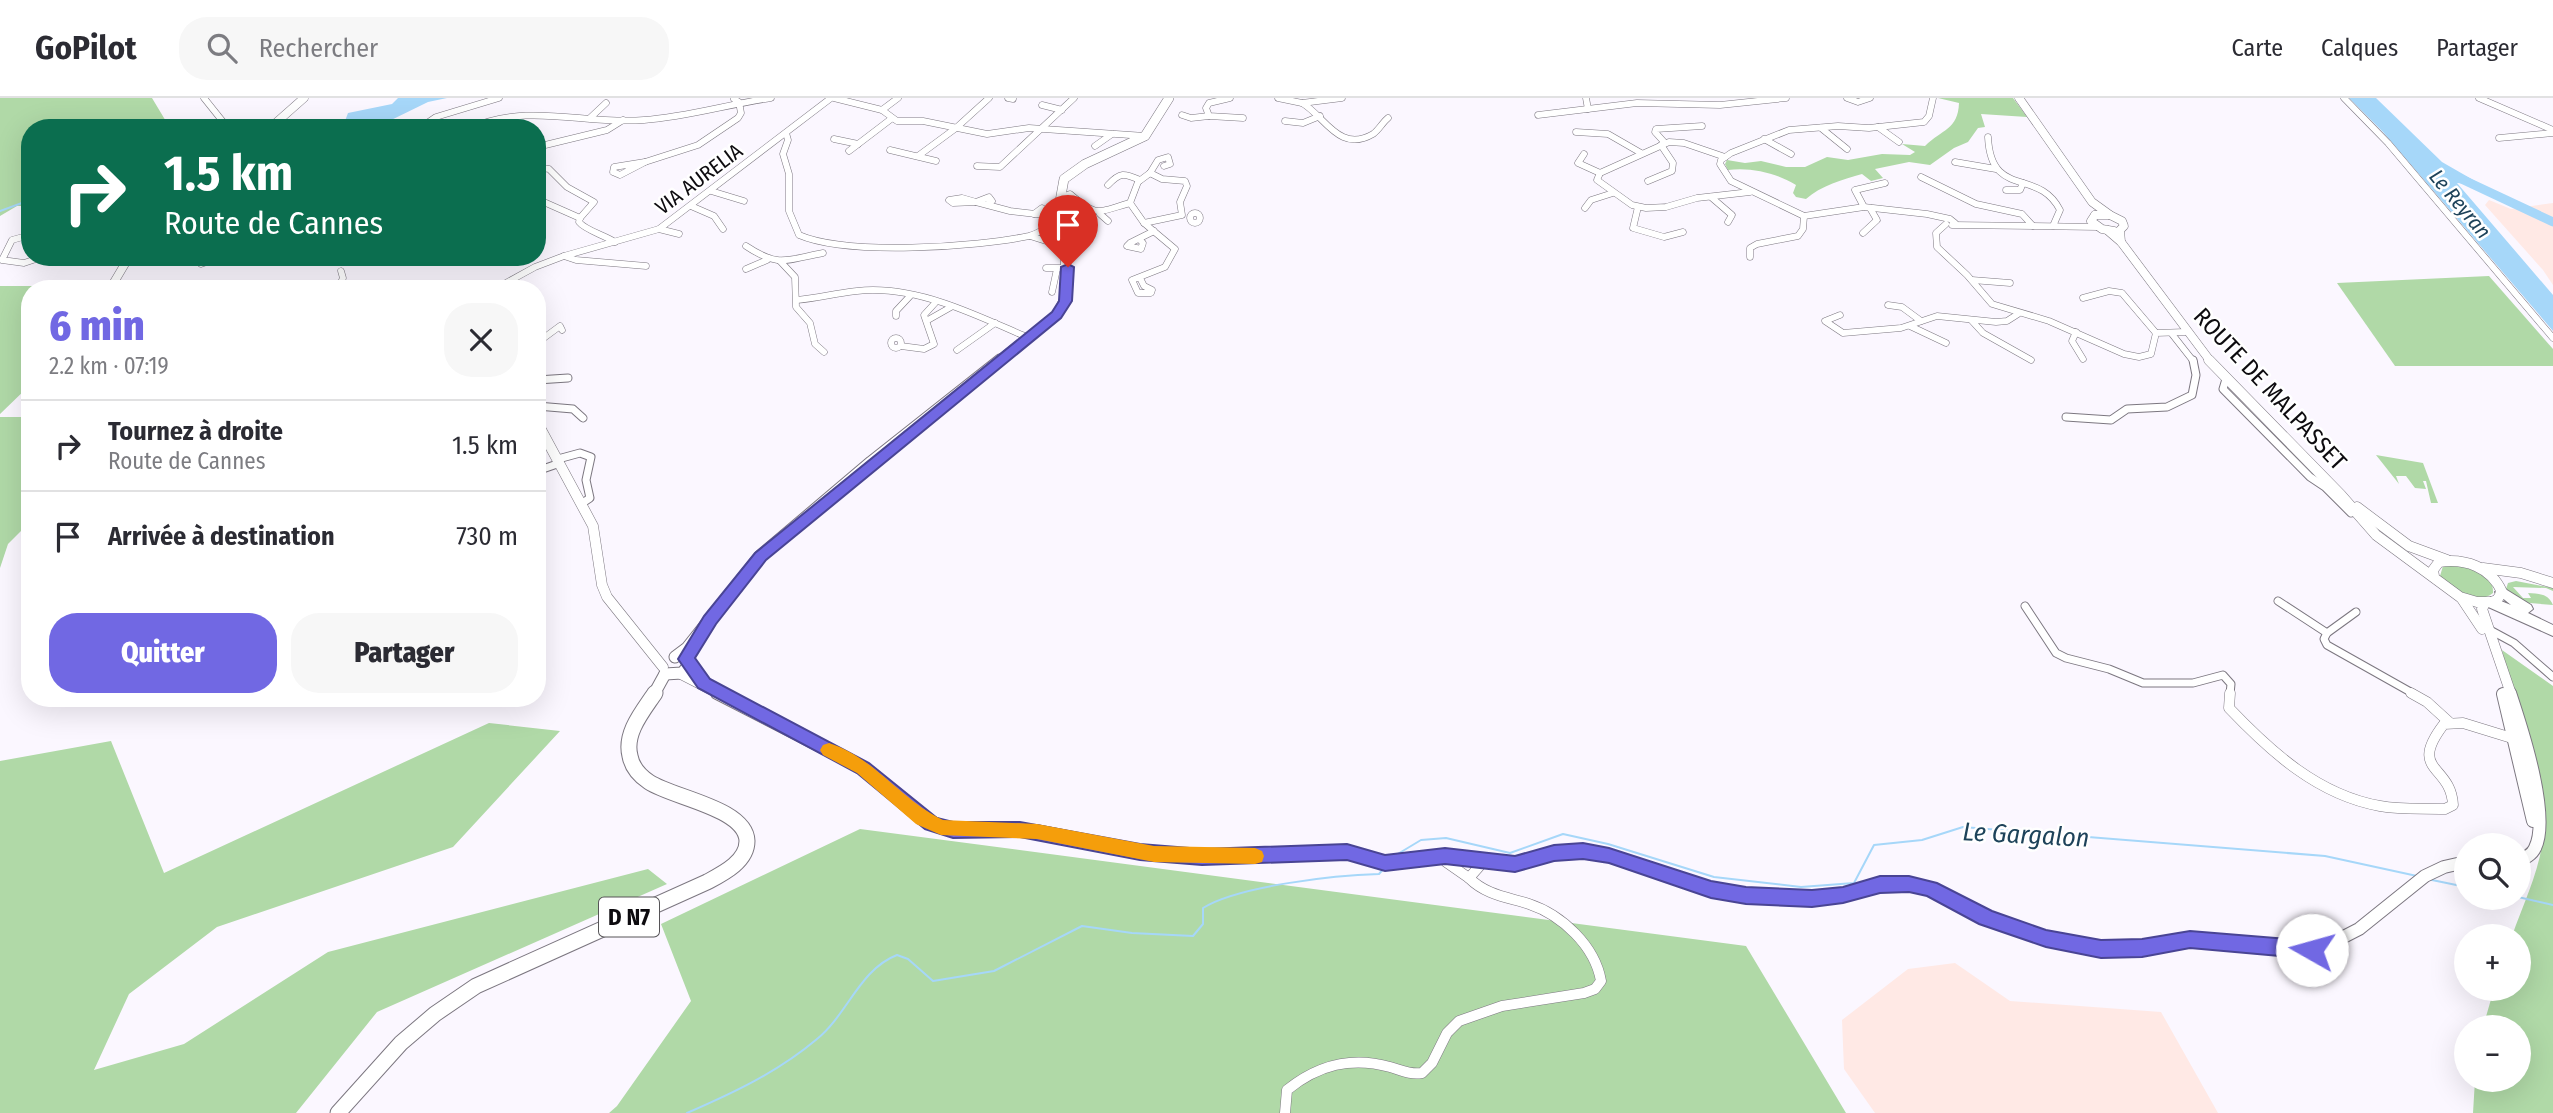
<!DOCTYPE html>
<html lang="fr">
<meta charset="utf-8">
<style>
:root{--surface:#fff;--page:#f7f7f7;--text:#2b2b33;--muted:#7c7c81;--line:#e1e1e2;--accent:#7168e3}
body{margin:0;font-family:"Fira Sans Condensed",sans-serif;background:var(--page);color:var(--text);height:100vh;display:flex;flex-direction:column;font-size:26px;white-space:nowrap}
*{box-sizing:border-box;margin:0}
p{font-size:23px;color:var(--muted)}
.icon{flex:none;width:38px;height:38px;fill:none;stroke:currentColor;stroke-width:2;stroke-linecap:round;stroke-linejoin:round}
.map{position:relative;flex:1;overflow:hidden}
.drawer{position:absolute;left:21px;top:182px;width:525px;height:427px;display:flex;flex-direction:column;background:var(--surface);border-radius:28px;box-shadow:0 7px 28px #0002}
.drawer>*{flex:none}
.guide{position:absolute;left:21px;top:21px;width:525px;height:147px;border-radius:28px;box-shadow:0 7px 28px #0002;background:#0b6e4f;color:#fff;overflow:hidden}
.tools{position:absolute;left:2454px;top:735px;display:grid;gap:14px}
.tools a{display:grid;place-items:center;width:77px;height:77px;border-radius:50%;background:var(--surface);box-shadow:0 7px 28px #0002;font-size:35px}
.pin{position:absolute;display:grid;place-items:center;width:60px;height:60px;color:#fff;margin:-72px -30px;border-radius:50% 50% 50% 0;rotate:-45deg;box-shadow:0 0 7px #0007}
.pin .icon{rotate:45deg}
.me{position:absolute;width:77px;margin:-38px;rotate:277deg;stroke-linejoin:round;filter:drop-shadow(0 0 5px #0008)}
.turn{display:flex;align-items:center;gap:24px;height:147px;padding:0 28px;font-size:32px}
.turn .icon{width:91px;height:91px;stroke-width:2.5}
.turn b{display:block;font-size:49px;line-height:60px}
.round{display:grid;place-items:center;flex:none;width:74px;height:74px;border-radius:28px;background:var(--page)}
.summary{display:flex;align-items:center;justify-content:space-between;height:119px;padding:0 28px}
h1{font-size:42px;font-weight:800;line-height:52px;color:var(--accent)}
.action{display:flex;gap:14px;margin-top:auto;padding:14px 28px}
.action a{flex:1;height:80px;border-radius:28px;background:var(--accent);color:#fff;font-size:28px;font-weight:800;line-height:80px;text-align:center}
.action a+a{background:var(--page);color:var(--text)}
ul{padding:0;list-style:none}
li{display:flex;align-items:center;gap:21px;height:91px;padding:0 28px;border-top:2px solid var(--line)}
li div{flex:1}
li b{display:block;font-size:26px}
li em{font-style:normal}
header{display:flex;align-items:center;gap:42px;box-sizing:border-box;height:98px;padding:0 35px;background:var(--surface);border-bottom:2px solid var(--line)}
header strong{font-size:33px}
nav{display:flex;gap:38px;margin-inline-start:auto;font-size:24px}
.search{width:490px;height:63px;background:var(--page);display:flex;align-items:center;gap:18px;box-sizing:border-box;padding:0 24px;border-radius:28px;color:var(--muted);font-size:26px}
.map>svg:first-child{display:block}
</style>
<header>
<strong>GoPilot</strong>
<div class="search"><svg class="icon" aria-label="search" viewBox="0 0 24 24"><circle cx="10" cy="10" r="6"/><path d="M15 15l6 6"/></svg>Rechercher</div>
<nav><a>Carte</a><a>Calques</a><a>Partager</a></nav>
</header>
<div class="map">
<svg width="2553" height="1015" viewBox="0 0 2553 1015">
<rect width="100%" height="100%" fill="#fbf7ff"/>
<g fill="#ffe9e5">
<path d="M2489,102l22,9 42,-6v82l-10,-15 -58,-65z"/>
<path d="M1955,865l55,38 151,11 57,101h-343l-31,-44 -2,-49 66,-51z"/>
</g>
<g fill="#b0d9a7">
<path d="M0,0h152l18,30h-140v78h-13l-17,10z"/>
<path d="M1938,0h75l14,19 -46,-3 4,13 -7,1 -10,14 -14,6 -24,17 -21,-3 -34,7 8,9 -12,3 -9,-7c-18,5 -42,12 -56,25l-10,-2 -3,-4 3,-8c-20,-12 -45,-18 -68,-15l-3,-6 2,-4 18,3 16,-2 25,6h19l22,-10 21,3 34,-6 28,1 5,-3 -13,-8 23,2c17,-17 33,-16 34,-43z"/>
<path d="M2489,178l64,73v17h-158l-58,-83z"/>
<path d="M0,188h56l-1,3h-25v96l-30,29z"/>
<path d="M30,316v108l-22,22 -8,24v-151h27z"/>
<path d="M2376,357l47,8 15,40h-7l-5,-22h-3l3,8 -11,-1 -9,-12h-10l3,8z"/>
<path d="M2452,466c15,4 43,8 41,29 -15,13 -44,-2 -53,-17l3,-10z"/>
<path d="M2516,483l37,7v3l-7,-3 -33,-1 10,11h8l-3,-5c11,1 20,0 25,12l-35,-3 -12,-13 2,-6z"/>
<path d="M2502,552l51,36v427h-80l2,-33h43v-53h-35l11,-38h24v-53h-6c11,-31 27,-64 31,-97 5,-53 -27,-136 -41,-189z"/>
<path d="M489,625l71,8 -107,116 -236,80 -88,67 -35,76 90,-26 144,-92 320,-83 19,15 -290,128 -81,101h-296v-352l111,-20 53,132z"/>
<path d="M860,731l886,117 100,167h-1237l8,-7 74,-105 -30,-77z"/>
</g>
<g fill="#a6d7f9">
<path d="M398,0h49l-19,4 -47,23 -44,3 8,-7 3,-8 44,-9z"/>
<path d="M2349,0h27l66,64 40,23 -25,-2 96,112v36l-170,-199z"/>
</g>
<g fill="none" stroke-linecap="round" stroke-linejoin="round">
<g stroke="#a6d7f9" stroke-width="2">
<path d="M0,113l30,-11"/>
<path d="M1396,757l25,-15 25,-2 64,15 53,-19 45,10 106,33 87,10 53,-4 20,-38 48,-5 41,-13 362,29 92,20"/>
<path d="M2432,782l34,7"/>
<path d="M2518,799l35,8"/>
<path d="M687,1015c46,-20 91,-41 130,-74 30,-24 43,-70 80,-84l11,4 25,22 61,-10 88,-45 50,7 61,3 10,-12v-16c35,-22 133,-33 176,-34l6,-7"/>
</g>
<path stroke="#a6d7f9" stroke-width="9" d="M2455,78l98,46"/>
<g stroke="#7c7780" stroke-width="7">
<g id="street-far2">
<path d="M204,0l24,30"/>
<path d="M834,0l48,12 15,11h26l64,13 42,-6 116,8"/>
<path d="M1008,0l5,1"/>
<path d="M1230,0l-21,5 -3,5 3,8 34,2"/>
<path d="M1278,0l24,5 40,-5"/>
<path d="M1586,0l2,11"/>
<path d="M1847,0l11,4 12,-4"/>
<path d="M1933,0l-4,18 -5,6 -55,6 -31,-2 -49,4 -58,23 -10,7 -1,4 11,17 73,35 60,-9 63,7 23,5 5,4"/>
<path d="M2344,0l44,45 165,195"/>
<path d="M2479,0l74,32"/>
<path d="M1302,5c22,12 37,51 71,31 6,-4 9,-11 15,-16"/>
<path d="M1042,7l20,5"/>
<path d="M882,12l16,-12"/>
<path d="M1182,17l9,3 18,-2"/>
<path d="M1538,17l99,-12 83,2 66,-7"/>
<path d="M590,20l16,-15"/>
<path d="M1285,23l18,2 17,-7"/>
<path d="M1878,29l21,15"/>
<path d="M420,30l16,-11 63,-19"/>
<path d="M470,30c61,-26 112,-3 174,-8 43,-3 85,-16 127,-22"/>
<path d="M1821,30l26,21"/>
<path d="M1576,34l32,2 33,19"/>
<path d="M786,35l2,7 -5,14 6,20v37l10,24c49,21 177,12 230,1 12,-3 21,-13 34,-15"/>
<path d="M1988,39c3,63 50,30 72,73l-7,16"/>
<path d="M2499,40l54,-5"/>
<path d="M834,41l24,5"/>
<path d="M1764,41l27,15"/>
<path d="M1665,45l-10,-11 1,-3 46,-3"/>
<path d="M1095,48l17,-12"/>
<path d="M537,49l70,-17 16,-10"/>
<path d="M890,52l46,11"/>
<path d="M849,53l42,-32"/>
<path d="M1584,56l-6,9 22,10"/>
<path d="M918,58l38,-28 33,-30"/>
<path d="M1725,59l-41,-14 -15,-1 -69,31 -3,7 35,25 14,3 20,-1 31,-9 53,-6"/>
<path d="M645,64l-25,13 -7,-3 1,-5z"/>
<path d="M645,64l53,-17 40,-27 3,-5 -2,-11 -5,-3"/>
<path d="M1955,64l41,7"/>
<path d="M977,68l23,1 74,-69"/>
<path d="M537,69l12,2 18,18 27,15 -14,16"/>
<path d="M1921,79l55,27 46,10 11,12"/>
<path d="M1648,83l24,-10 1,-8 -12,-18"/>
<path d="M1108,87c12,-13 16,-12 32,-5"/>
<path d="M2006,92h14l3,-7"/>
<path d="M711,93l33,10"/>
<path d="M1711,99l21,18 -4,7"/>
<path d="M962,100l14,4 -23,1 -4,-3z"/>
<path d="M537,101l43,19"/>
<path d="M1060,103l2,-4 8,-3c28,24 27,18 60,9"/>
<path d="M976,104l34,9 52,6"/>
<path d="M976,104l13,-5 3,4 -4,3"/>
<path d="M1130,105l14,20 31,26 -10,18 -33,13 6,13h13l1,-3 -8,-4 -4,-8"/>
<path d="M1130,105l8,-21 12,-9 8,-13 10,-3 2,7 -6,2"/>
<path d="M691,108l23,10 9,13"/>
<path d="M1638,109l-5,21 31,9 19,-5"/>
<path d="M1864,109l-9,-17 30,-7"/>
<path d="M1585,110l6,-8 22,-7"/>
<circle cx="1195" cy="120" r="5"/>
<path d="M1034,116l8,-6 4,3 -1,5"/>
<path d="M1100,116l8,7"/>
<path d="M580,120l-1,4c6,8 25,13 36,20"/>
<path d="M1144,125l38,-8 -2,-13 7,-16 -2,-5 -23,-2 -12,-6"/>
<path d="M1946,126l-10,9 1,14 30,28 25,29 57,17 75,33 15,3 12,-3 5,-21 29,-1"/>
<path d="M1952,127l146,2"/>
<path d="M659,131l20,5"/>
<path d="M1863,135l14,-13 -7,-12"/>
<path d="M30,137l-18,5 -10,20 22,3 18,-6"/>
<path d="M1030,138l35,11"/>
<path d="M1139,141l4,4 -2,6 -14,-3 3,-3 24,-12"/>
<path d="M746,148c33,22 40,14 77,7"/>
<path d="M564,158l12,4 70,6"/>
<path d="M256,159l5,5"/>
<path d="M1750,159v-9l7,-4 41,-8 5,-7 1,-13"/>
<path d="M780,163l15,16 1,30 14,16 5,21 9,8"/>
<path d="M201,166l20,-7"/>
<path d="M1046,170h15"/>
<path d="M746,171l21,-9"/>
<path d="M1972,182l38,3"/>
<path d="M338,191l5,-11 -2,-7"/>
<path d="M495,191l40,-22 29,-11 95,-27 172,-131"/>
<path d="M1052,194l5,-23"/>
<path d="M2083,200l26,-7 13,2 34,40"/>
<path d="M797,202c25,-2 50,-10 76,-10 54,0 107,27 156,48"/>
<path d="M1888,207l14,2 19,14"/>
<path d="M1840,217l-15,6 18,12 58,-5 36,-12 59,6 11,-1 11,-7"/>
<path d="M896,218v-5l14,-15"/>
<path d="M928,222l23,-13"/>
<path d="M1972,223l11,12 48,27"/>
<path d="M1910,228l36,17"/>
<path d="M2076,234l-4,9 11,18"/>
<path d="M2172,236l22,28"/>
<circle cx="896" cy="245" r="5"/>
<path d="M537,245l23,-17 2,4"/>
<path d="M901,248l23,3 10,-5 -10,-29 11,-12"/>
<path d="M957,252l38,-27"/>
</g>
</g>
<g stroke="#7c7780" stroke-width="9">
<g id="street-far1">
<path d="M2226,281l-3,10 87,88 15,10 26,26"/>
<path d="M537,282l31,-2"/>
<path d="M537,308l36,3 10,9"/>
<path d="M2066,319l45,3 16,-11 40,-2 25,-12 4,-20 -3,-15"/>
<path d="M558,361l22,-6 11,4 -5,23 4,18 -9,6"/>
<path d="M537,373l23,-8"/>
<path d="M2278,503l49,32"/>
<path d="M2025,508l31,47 10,5 43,11 34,14h50l30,-8 8,9 -1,10"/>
<path d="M2356,514l-29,21 -3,6 3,6 87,49"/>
<path d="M2490,532l24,13 39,34"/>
</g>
</g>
<g stroke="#7c7780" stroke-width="11">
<g id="street">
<path d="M2230,595l-1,15c42,44 89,87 151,98 22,4 43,2 65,3l8,-4c-2,-41 -46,-33 -9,-81l19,-1 52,16"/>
<path d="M2411,595l16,9 22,20"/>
<path d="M1445,758l1,6 23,16"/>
<path d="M1285,1015l2,-23c31,-25 64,-34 103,-23 11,3 20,8 32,6l10,-10 15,-30 12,-12 43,-15 82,-13 11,-4 6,-8c-6,-35 -39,-66 -72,-77 -22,-7 -43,-9 -60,-26l15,-17"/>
</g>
</g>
<g stroke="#7c7780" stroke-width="9">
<g id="secondary-far2">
<path d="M2019,0l73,104 18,13"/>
<path d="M270,30l34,-30"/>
<path d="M2095,117h15l12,6 2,5 -4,4 1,12"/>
<path d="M2095,117l-4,6 11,8 12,2"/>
<path d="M2107,132l14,12 90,120"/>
<path d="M110,191l19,-32"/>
</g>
</g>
<g stroke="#7c7780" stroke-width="11">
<g id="secondary-far1">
<path d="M2209,262l132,135 35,40 84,62 17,5h14l6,-2 5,-8c-11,-25 -37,-34 -63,-30l-6,8 1,6"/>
<path d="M537,324l56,104 9,59 5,12 56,70"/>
<path d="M2357,409l52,39 38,14"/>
<path d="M2483,470l38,5 32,10"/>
<path d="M2462,501l20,30"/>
<path d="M2485,505l-3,6 29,85"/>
<path d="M681,576l39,20"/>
</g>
</g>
<g stroke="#7c7780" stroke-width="14">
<g id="secondary">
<path d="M717,595l146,75 59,51 31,11 84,1 117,23 48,3 145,-5 38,11 60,-7 70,8 39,-11 29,-2 26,5 102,34 35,6 67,2 30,-3 37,-10 29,-1 21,5 56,28 60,21 55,11 41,-1 49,-9 129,10 39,-20 66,-53 19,-9 22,-5"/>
<path d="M2510,595c11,33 41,123 25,155 -3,7 -10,10 -17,13"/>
<path d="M2503,596l30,127"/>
</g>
</g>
<g stroke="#7c7780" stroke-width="10">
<path id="primary-far2" d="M997,264l60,-47 9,-20 -1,-48 -8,-29 7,-39 21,-15 60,-28 24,-38"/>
</g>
<g stroke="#7c7780" stroke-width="13">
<g id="primary-far1">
<path d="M675,559l12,-9 73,-92 111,-94 129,-102"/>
<path d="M665,576l17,-1 7,-8 -2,-6"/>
<path d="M654,596l11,-20"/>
</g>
</g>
<g stroke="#7c7780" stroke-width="17">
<path id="primary" d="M338,1015l63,-70 34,-29 41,-28 231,-104c15,-8 40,-20 40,-41 -1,-33 -74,-43 -98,-59 -9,-6 -17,-15 -19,-26 -6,-23 13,-45 25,-63"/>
</g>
<g stroke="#7c7780" stroke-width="2">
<path id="highway" d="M2502,489l29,18 2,4 -5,4 25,12v11l-67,-30 -2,-4 7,-5 20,8 -16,-13z"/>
</g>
<use href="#street-far2" stroke="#fff" stroke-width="6"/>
<use href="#street-far1" stroke="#fff" stroke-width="7"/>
<use href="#street" stroke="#fff" stroke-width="10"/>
<use href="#secondary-far2" stroke="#fff" stroke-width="8"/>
<use href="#secondary-far1" stroke="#fff" stroke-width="10"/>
<use href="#secondary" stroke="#fff" stroke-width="12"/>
<use href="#primary-far2" stroke="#fff" stroke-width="9"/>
<use href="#primary-far1" stroke="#fff" stroke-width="11"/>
<use href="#primary" stroke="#fff" stroke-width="15"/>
<use href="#highway" fill="#fff" fill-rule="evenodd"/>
</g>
<path fill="#7168e3" stroke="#494494" stroke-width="2" d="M1068,166l6,3 -2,34 -11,17 -295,242 -50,64 -21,34 15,21 159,84 68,55 16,4h67l120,22 62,5 145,-5 38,11 60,-7 70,8 39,-11 29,-2 26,5 102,33 35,6 66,3 31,-3 37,-11h29l28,7 55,28 54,19 55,10 41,-1 48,-8 122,10 6,3 3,6 -3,6 -6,3 -122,-11 -48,9 -41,1 -55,-11 -67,-23 -52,-28 -18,-4 -29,1 -37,10 -31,4 -66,-3 -35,-6 -102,-35 -26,-4 -29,2 -39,11 -70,-8 -60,7 -38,-11 -145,5 -62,-5 -120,-23 -67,1 -28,-9 -68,-56 -159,-85 -20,-29 26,-43 51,-63 297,-241 7,-11 2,-34z"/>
<path fill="#f59e0b" d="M829,645c46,15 72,57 114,77l94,4 117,22 101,2 7,3 2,5 -2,6 -7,2 -101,-2 -117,-23 -96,-4 -25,-11 -59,-51 -34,-18 -3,-5 3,-5z"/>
<g text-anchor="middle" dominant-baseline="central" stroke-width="5" stroke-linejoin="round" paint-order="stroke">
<g font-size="21" fill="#0d0b0f" stroke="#fff">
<text transform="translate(699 81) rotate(-37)">VIA AURELIA</text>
</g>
<g font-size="21" font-style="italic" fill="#1e435a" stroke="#fff">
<text transform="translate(2460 106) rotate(50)">Le Reyran</text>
</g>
<rect fill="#fff" stroke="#565457" stroke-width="2" x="599" y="799.5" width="60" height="39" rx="5"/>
<g font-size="23" font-weight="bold" fill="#0d0b0f">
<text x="629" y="819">D N7</text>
</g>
<g font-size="24" fill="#0d0b0f" stroke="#fff">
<text transform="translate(2270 291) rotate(47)">ROUTE DE MALPASSET</text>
</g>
<g font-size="26" font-style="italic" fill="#1e435a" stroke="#fff">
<text transform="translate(2026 737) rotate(3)">Le Gargalon</text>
</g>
</g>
</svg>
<div class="tools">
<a><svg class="icon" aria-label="search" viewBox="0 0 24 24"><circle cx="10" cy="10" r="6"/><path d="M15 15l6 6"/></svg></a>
<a>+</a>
<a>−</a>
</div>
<div class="pin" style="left:1068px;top:169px;background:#d93025"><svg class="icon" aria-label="arrive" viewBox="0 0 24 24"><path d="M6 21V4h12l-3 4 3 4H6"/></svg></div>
<svg class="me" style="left:2312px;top:852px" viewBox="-20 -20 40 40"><circle r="19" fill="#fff"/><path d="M0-13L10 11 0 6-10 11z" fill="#7168e3"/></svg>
<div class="guide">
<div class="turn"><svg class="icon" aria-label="right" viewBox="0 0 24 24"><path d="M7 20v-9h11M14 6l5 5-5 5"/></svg><div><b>1.5 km</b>Route de Cannes</div></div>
</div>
<section class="drawer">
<div class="summary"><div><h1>6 min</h1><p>2.2 km · 07:19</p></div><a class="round"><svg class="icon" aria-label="close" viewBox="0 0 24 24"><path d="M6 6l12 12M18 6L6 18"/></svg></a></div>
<ul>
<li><svg class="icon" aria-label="right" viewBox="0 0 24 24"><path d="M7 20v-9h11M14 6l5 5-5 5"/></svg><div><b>Tournez à droite</b><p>Route de Cannes</p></div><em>1.5 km</em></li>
<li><svg class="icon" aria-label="arrive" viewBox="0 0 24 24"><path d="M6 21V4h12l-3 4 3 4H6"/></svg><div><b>Arrivée à destination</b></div><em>730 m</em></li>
</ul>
<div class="action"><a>Quitter</a><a>Partager</a></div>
</section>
</div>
